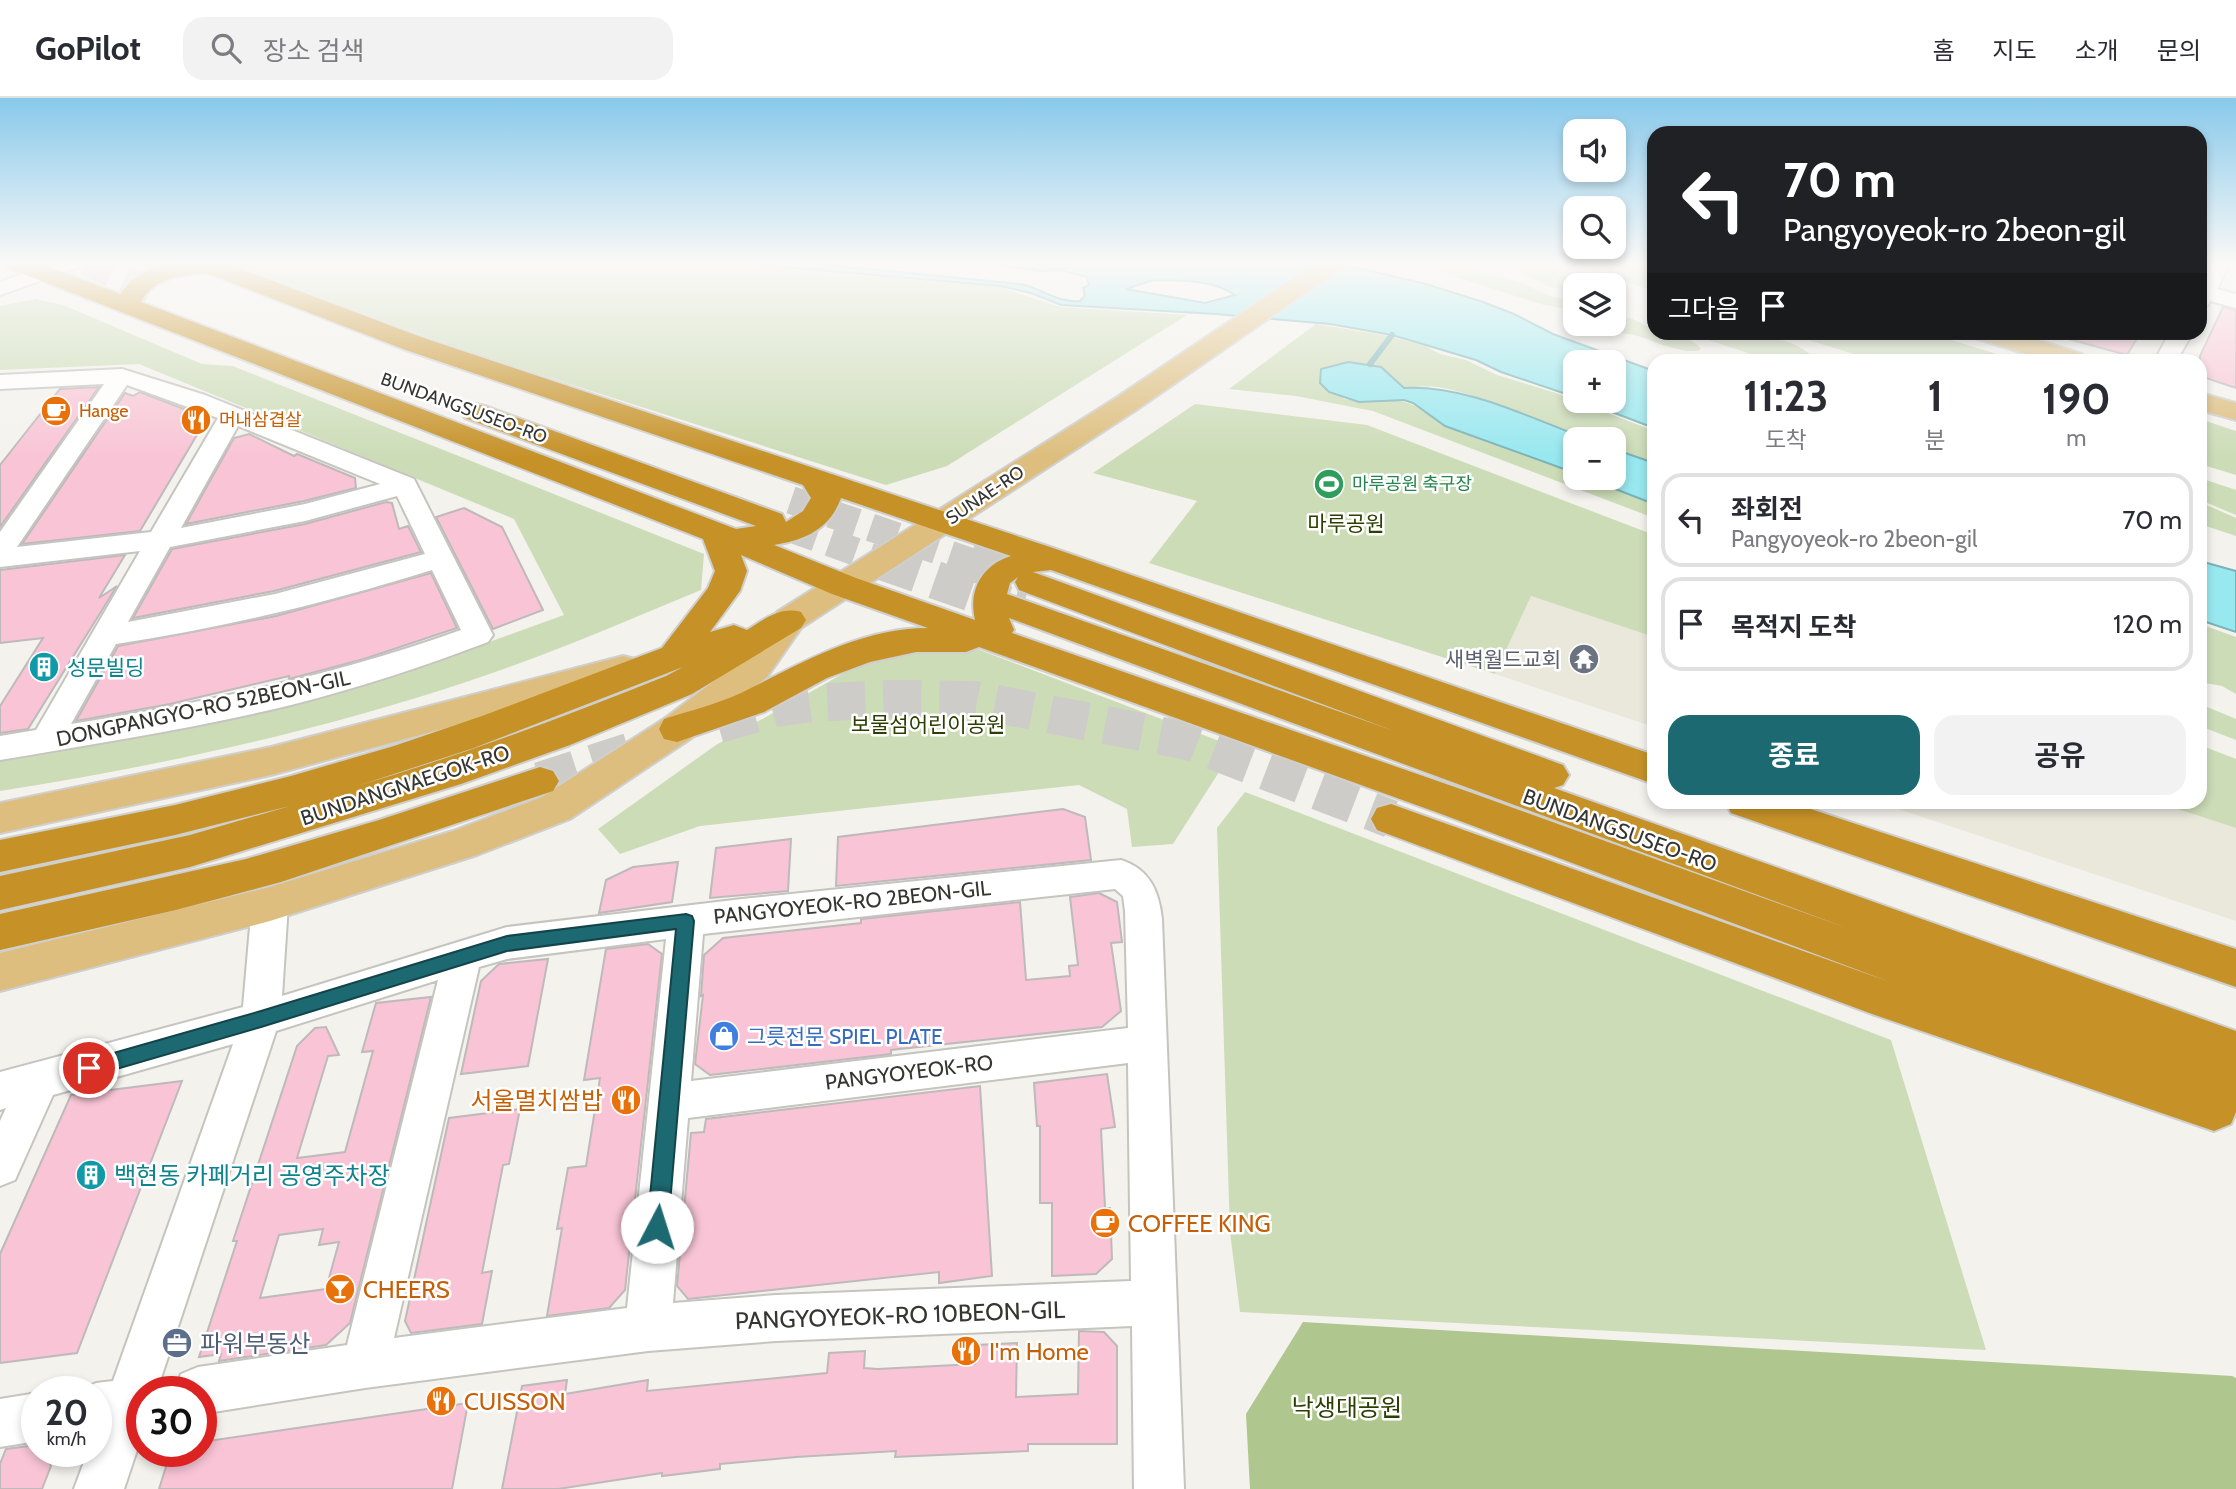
<!DOCTYPE html>
<html lang="ko">
<meta charset="utf-8">
<style>
:root{--surface:#fff;--page:#f2f2f3;--text:#2b2b33;--muted:#7c7c81;--line:#e1e1e2;--accent:#1d6971}
body{margin:0;font-family:Cabin,"Noto Sans KR",sans-serif;background:var(--page);color:var(--text);height:100vh;display:flex;flex-direction:column;font-size:26px;white-space:nowrap}
*{box-sizing:border-box;margin:0}
p{font-size:23px;color:var(--muted)}
.icon{flex:none;width:38px;height:38px;fill:none;stroke:currentColor;stroke-width:2;stroke-linecap:round;stroke-linejoin:round}
.map{position:relative;flex:1;overflow:hidden}
.sheet{position:absolute;left:1647px;top:256px;width:560px;height:455px;display:flex;flex-direction:column;background:var(--surface);border-radius:21px;box-shadow:0 4px 10px #0003}
.sheet>*{flex:none}
.guide{position:absolute;left:1647px;top:28px;width:560px;height:214px;border-radius:21px;box-shadow:0 4px 10px #0003;background:#202124;color:#fff;overflow:hidden}
.buttons{position:absolute;left:1563px;top:21px;display:grid;gap:14px}
.buttons a{display:grid;place-items:center;width:63px;height:63px;border-radius:14px;background:var(--surface);box-shadow:0 4px 10px #0003;font-size:35px}
.speed{position:absolute;left:21px;top:1278px;display:flex;gap:14px;font-size:35px;font-weight:700;text-align:center}
.speed>*{display:grid;place-content:center;width:91px;height:91px;border-radius:50%;background:var(--surface);box-shadow:0 4px 10px #0003;line-height:1}
.speed small{font-size:18px;font-weight:400}
.speed .limit{border:10px solid #d22;background:#fff;color:#111}
.pin{position:absolute;display:grid;place-items:center;width:60px;height:60px;color:#fff;margin:-30px;border:4px solid #fff;border-radius:50%;box-shadow:0 2px 7px #0007}
.me{position:absolute;width:77px;margin:-38px;rotate:5deg;stroke-linejoin:round;filter:drop-shadow(0 0 5px #0008)}
.turn{display:flex;align-items:center;gap:24px;height:147px;padding:0 21px;font-size:32px}
.turn .icon{width:91px;height:91px;stroke-width:2.5}
.turn b{display:block;font-size:49px;line-height:60px}
.then{display:flex;align-items:center;height:66px;padding:0 21px;background:#0003;gap:14px;font-size:26px}
.eta{display:flex;justify-content:space-evenly;align-items:center;height:119px;text-align:center}
.eta b{font-size:42px;font-weight:700;line-height:49px}
.action{display:flex;gap:14px;margin-top:auto;padding:14px 21px}
.action a{flex:1;height:80px;border-radius:21px;background:var(--accent);color:#fff;font-size:28px;font-weight:700;line-height:80px;text-align:center}
.action a+a{background:var(--page);color:var(--text)}
ul{padding:0;list-style:none}
li{display:flex;align-items:center;gap:21px;height:94px;margin:0 14px 10px;padding:0 7px;border:4px solid var(--line);border-radius:21px}
li div{flex:1}
li b{display:block;font-size:26px}
li em{font-style:normal}
header{display:flex;align-items:center;gap:42px;box-sizing:border-box;height:98px;padding:0 35px;background:var(--surface);border-bottom:2px solid var(--line)}
header strong{font-size:33px}
nav{display:flex;gap:38px;margin-inline-start:auto;font-size:24px}
.search{width:490px;height:63px;background:var(--page);display:flex;align-items:center;gap:18px;box-sizing:border-box;padding:0 24px;border-radius:21px;color:var(--muted);font-size:26px}
.map>svg:first-child{display:block}
</style>
<header>
<strong>GoPilot</strong>
<div class="search"><svg class="icon" aria-label="search" viewBox="0 0 24 24"><circle cx="10" cy="10" r="6"/><path d="M15 15l6 6"/></svg>장소 검색</div>
<nav><a>홈</a><a>지도</a><a>소개</a><a>문의</a></nav>
</header>
<div class="map">
<svg width="2236" height="1391" viewBox="0 0 2236 1391">
<rect width="100%" height="100%" fill="#f3f2ed"/>
<g fill="#eae7db">
<path d="M1531,498l123,41v90l-159,-53z"/>
<path d="M1877,704h279l80,26v93z"/>
</g>
<g fill="#ccdcb7">
<path d="M222,164h472l305,25 61,20 127,8 -240,151 -61,19 -420,-134z"/>
<path d="M1464,164l18,10 39,11 29,13 25,5v10l-35,-7 -105,-34 -12,-7z"/>
<path d="M1501,164h35l77,23h-38v7l-28,-6z"/>
<path d="M1563,164h91v29z"/>
<path d="M36,201l27,6 139,59 31,2 471,188 -3,36c-77,32 -153,65 -232,91 -152,51 -311,85 -469,110v-32l324,-63 96,-29 144,-52 -50,-96 -375,-155 -139,6v-64z"/>
<path d="M1614,219l16,1 24,11v3c15,0 38,5 47,17 -10,7 -45,-6 -57,-11 -15,-6 -29,-3 -43,-13l13,-1z"/>
<path d="M1316,226l73,12 36,10 15,8 26,6 31,15 59,18 98,38v32l-40,-14v-10c-63,0 -116,-43 -177,-52 -11,-1 -23,0 -33,1l-23,-21 -33,-5 -27,7 23,30c28,6 57,-7 80,13l151,61v5h12l67,26v14l-281,-107 -77,-15 -67,-7z"/>
<path d="M1687,235c33,-1 107,-3 128,27h-46z"/>
<path d="M1785,235h144l87,27h-142z"/>
<path d="M1195,306l172,21 287,110v102l-123,-41 -36,78 -346,-111 48,-62 -104,-28z"/>
<path d="M2200,321l36,12v44l-36,-11z"/>
<path d="M2200,380l36,12v25l-36,-15z"/>
<path d="M2200,404l36,16v18l-36,-12z"/>
<path d="M2200,526l36,13v57l-14,-8 -22,-4z"/>
<path d="M957,548l20,3 258,98 -62,97 -41,3 -5,-38 -48,-24 -379,41 -80,28 -22,-25 118,-84 153,-86 19,-5z"/>
<path d="M2200,606l36,15v21l-36,-14z"/>
<path d="M2200,647l36,14v69l-80,-26h44z"/>
<path d="M1245,694l646,248 95,310 -746,-38 -10,-80 -13,-404z"/>
</g>
<path fill="#afc68f" d="M1303,1224l929,54 4,2v111h-986l-4,-75z"/>
<g fill="#98e8ef" stroke="#7ab2b7" stroke-width="2" fill-rule="evenodd">
<path d="M724,164h73l224,22c22,5 36,19 59,17l5,-5 -2,-8 6,-3 -2,-8 -27,-7 -20,1 -66,-9h358l94,22 57,18 31,12 39,20 101,37v57l-71,-27h31v-39h-39v35l-74,-25 -25,-12 -84,-25 -62,-11 -114,-10 -155,-9 -30,-12 -31,-7zM1153,182c27,1 60,-1 82,15l-30,8 -79,-14z"/>
<path d="M1348,264l33,5 23,21c64,-3 125,30 184,51l-23,2 -1,5 11,6v21l-130,-47 -32,-23 -9,-3 -45,2 -30,-10 -9,-9 1,-14z"/>
<path d="M1614,351l40,14v41l-67,-26h27z"/>
<path d="M2200,463l36,10v61l-36,-12z"/>
</g>
<g fill="none" stroke-linecap="round" stroke-linejoin="round">
<path stroke="#7ab2b7" stroke-width="6" d="M1370,266l22,-29"/>
</g>
<g fill="#f9c5d6" stroke="#beb9bb" stroke-width="2" fill-rule="evenodd">
<path d="M2223,209l13,3v78l-36,-12v-20z"/>
<path d="M2066,234h75l-14,23 -62,-17z"/>
<path d="M99,289l-99,140v-62l60,-76z"/>
<path d="M140,294l67,26 -67,113 -118,13 103,-151 8,3z"/>
<path d="M249,336l45,22 3,-2 58,24 1,10 -52,13 -118,23 48,-86z"/>
<path d="M386,404l6,1 7,26 9,-3 13,26 -147,39 -141,27 39,-69 133,-25z"/>
<path d="M464,410l38,19 41,83 -50,19 -57,-112z"/>
<path d="M125,457l-26,43 18,-12 -89,143 -28,4v-27l43,-68 -43,5v-73z"/>
<path d="M431,475l26,55 -93,31 -75,20v-3l-119,28 -94,17 42,-75 158,-30z"/>
<path d="M1063,711l22,8 6,43 -255,26 2,-49z"/>
<path d="M791,741l-3,52 -78,7 6,-50z"/>
<path d="M678,764l-6,40 -73,11 7,-33 27,-13z"/>
<path d="M1099,795l18,9 5,40 -11,1 10,68 -19,16 -211,23v4l-181,21 -15,-11 8,-69 -2,1 3,-41 19,-17 138,-15v-4l159,-17 6,78 44,-4 -1,-10 9,-1 -8,-68z"/>
<path d="M648,846l14,10 -37,336 -16,18 -62,8 15,-88 -5,1 11,-61 18,-2 14,-88 -16,2 22,-131z"/>
<path d="M548,861l-20,107 -67,8 20,-93 18,-17z"/>
<path d="M431,899l-81,326 -24,22 -107,16 2,-7 -22,3 38,-116h-4l64,-195 18,-18 11,-1 13,28 -11,1 -31,102 48,-6 28,-101 -11,1 14,-49zM323,1131l-4,16 20,-3 -13,47 -66,9 19,-63z"/>
<path d="M1107,976l8,53 -14,2 4,79h5l2,51 -16,15 -44,2v-73h-12v-77h-3l-3,-43z"/>
<path d="M182,983l-105,272 -77,10v-109l71,-159z"/>
<path d="M980,988l12,190 -53,7v-11l-251,27 -11,-13 14,-153 13,-1 2,-13z"/>
<path d="M520,1011l-11,55 -6,1 -21,108 10,-2 -10,53 -71,9 -6,-12 44,-203z"/>
<path d="M1079,1233l25,1 13,14v98h-89v7l-133,6 1,-6 -100,6 -76,7v5l-58,7v-3l-104,16h-56l20,-103 45,-6 -2,14 83,-14 -1,11 180,-18 2,-20 36,-2 -1,17 14,1 97,-5 1,-19 41,-2 -1,54 62,-3z"/>
<path d="M468,1305l-16,86h-293l12,-38h30v-9z"/>
<path d="M37,1347v6h7l7,15 -9,23h-42v-25l6,-15z"/>
</g>
<g fill="none" stroke-linecap="round" stroke-linejoin="round">
<g stroke="#cdccc8" stroke-width="28" stroke-dasharray="28 14" stroke-linecap="butt">
<path d="M86,164l72,31"/>
<path d="M791,402l183,63"/>
<path d="M790,430l97,35"/>
</g>
<g stroke="#cdccc8" stroke-width="38" stroke-dasharray="38 18" stroke-linecap="butt">
<path d="M882,463l124,44"/>
<path d="M969,463l62,21"/>
<path d="M718,626l57,-16 36,-5 78,-4 87,1 212,41 203,78"/>
<path d="M540,683l104,-34"/>
</g>
<g stroke="#c5c4bf" stroke-width="4">
<g id="minor">
<path d="M56,164h30l-3,4 -83,29v-13z"/>
<path d="M2209,164h21l-13,27 19,5v14l-26,-7 -2,4 -8,2v-27z"/>
<path d="M2170,234h23l-16,28h-22z"/>
<path d="M122,271l83,26 209,84 79,156 -5,7c-63,24 -127,45 -193,62 -97,24 -197,39 -295,56v-24l36,-6 104,-179 -140,16v-35l104,-148 -104,5v-14zM127,287l91,33 -67,114 -134,15zM238,328l142,58 -75,20 -124,24zM397,398l28,58 -150,40 -147,28 42,-75 135,-26zM432,472l29,60c-128,46 -257,73 -390,94l45,-80c108,-16 213,-42 316,-74z"/>
<path d="M1121,762c28,9 38,30 41,59l22,570h-50l-2,-163 -356,15 -128,10 -283,37 -164,26v-23h-26l6,-17 17,-7 149,-22 91,-365 -162,51 -117,353 3,7h-20v44l-18,54h-50l14,-38h8v-60h-17l17,-8 17,-2 120,-337 -180,51 -38,85 -15,6v-65l6,-13 -6,2v-38l243,-65 9,-103 5,-10 13,-5 13,5 5,10 -6,92 225,-69 235,-28zM1115,791l8,7 2,15 3,117 -437,53 12,-147zM666,841l-39,369 -233,30 85,-371 28,-8zM1128,965l3,218 -355,14 -103,8 15,-185z"/>
<path d="M37,1295v48l-37,6v-48z"/>
</g>
</g>
<g stroke="#cfcfce" stroke-width="4">
<g id="major">
<path d="M1318,164h28l-3,5 -207,143 -335,218 -34,49 -77,62 -120,80 -93,36 -207,66 -270,70v-38l270,-66 183,-56 89,-34 122,-78 79,-60 34,-47 339,-214z"/>
<path d="M1971,234h41l70,22 3,6h-39l-71,-22z"/>
<path d="M2200,295l36,10v17l-36,-10z"/>
<path d="M623,558l12,3 6,9 -6,9 -364,98 -271,58v-30l271,-56z"/>
</g>
</g>
<g stroke="#cfcfce" stroke-width="4">
<g id="highway">
<path d="M3,164h34l83,32 12,-14 19,-12 24,-6h47l199,75 632,211 601,207v29l-603,-214 -18,2 530,193 6,10 -6,10 -9,3 682,243v81l-5,12 -17,7 -342,-117 -495,-184 -6,-11 6,-11 14,-4 499,178 -446,-167 -465,-168 -13,5h-50l-46,10 -43,16 -63,34 -87,30 -13,-3 -5,-10 5,-10c25,-8 53,-15 77,-26 59,-29 119,-65 187,-65l-96,-34 -91,-39 6,16 -7,20 -30,41 24,-7 13,5c18,-11 33,-24 54,-18l5,8 -5,8 -109,66 -122,51 -109,39 -271,83 -190,43v-34l190,-41 100,-29 -115,29 -175,37v-32l175,-35 116,-29 103,-30 88,-30 180,-68 46,-60 7,-17 -12,-32 -697,-272zM207,175l196,76 400,136 8,13 -8,13 -17,11 -4,-8 -297,-108 -10,-2 -10,2 -4,6 4,6 291,108 -20,3 -595,-227c13,-25 41,-27 66,-29zM841,400l170,58c-29,9 -43,34 -36,64l-119,-42 -82,-33c31,-5 56,-16 67,-47zM1018,479l-3,5 4,8 375,141 -387,-137 3,-11zM1009,520l838,310 -375,-135 -460,-160 2,-3zM683,569l-17,9c-102,41 -204,79 -309,110l117,-38z"/>
<path d="M540,669l13,4 6,10 -6,10 -272,91 -105,28 -176,40v-36l246,-55 133,-39z"/>
<path d="M1726,704h63l447,147v38l-505,-174z"/>
</g>
</g>
<use href="#minor" fill="#fff" fill-rule="evenodd"/>
<use href="#major" fill="#ddbe7e" fill-rule="evenodd"/>
<use href="#highway" fill="#c69228" fill-rule="evenodd"/>
</g>
<linearGradient id="sky" x2="0" y2="1"><stop stop-color="#88c9eb"/><stop offset="0.46" stop-color="#faf9f7"/><stop offset="1" stop-color="#faf9f7" stop-opacity="0"/></linearGradient>
<rect width="2236" height="359" fill="url(#sky)"/>
<path fill="#1d6971" stroke="#134449" stroke-width="2" d="M686,816l6,2 2,5 -26,306 -3,8 -8,3 -7,-3 -3,-8 29,-298 -169,22 -246,76 -172,50 -7,-3 -3,-6 3,-6 7,-2 172,-49 246,-75z"/>
<defs>
<g id="cafe-disc" transform="scale(1.575)"><circle r="9.5" fill="#e8710a" stroke="#fff"/><path d="M-5.5-4.5H6V0H3Q3 3.5 0 3.5H-2.5Q-5.5 3.5-5.5 0ZM3-3.2v2h1.7v-2ZM-6 4.5H4V6H-6Z" fill="#fff"/></g>
<g id="restaurant-disc" transform="scale(1.575)"><circle r="9.5" fill="#e8710a" stroke="#fff"/><path d="M-5-6h1v4h1v-4h1v4h1v-4h1v5L-1.5 .5V6h-2V.5L-5-1ZM5-6V6H3V1.5H1.5Q1.5-4 5-6Z" fill="#fff"/></g>
<g id="stadium-disc" transform="scale(1.575)"><circle r="9.5" fill="#2e9e5b" stroke="#fff"/><path d="M0-5a6.5 5 0 1 0 0 10a6.5 5 0 1 0 0-10ZM-3.5-1.8h7v3.6h-7Z" fill="#fff"/></g>
<g id="temple-disc" transform="scale(1.575)"><circle r="9.5" fill="#6b7280" stroke="#fff"/><path d="M0-6L5-2H3V0L6.5 2.5H4V6H1.5V3h-3V6H-4V2.5H-6.5L-3 0V-2H-5Z" fill="#fff"/></g>
<g id="building-disc" transform="scale(1.575)"><circle r="9.5" fill="#0f9aa8" stroke="#fff"/><path d="M-4-6H4V6H1V3H-1V6H-4ZM-2.5-4.3h1.7v1.8h-1.7ZM.8-4.3h1.7v1.8H.8ZM-2.5-1h1.7V.8h-1.7ZM.8-1h1.7V.8H.8Z" fill="#fff"/></g>
<g id="shop-disc" transform="scale(1.575)"><circle r="9.5" fill="#3f7fe0" stroke="#fff"/><path d="M-5-2.5h2.3a2.7 3.5 0 0 1 5.4 0H5L5.5 6h-11ZM-1.5-2.5h3a1.5 2.3 0 0 0-3 0Z" fill="#fff"/></g>
<g id="bar-disc" transform="scale(1.575)"><circle r="9.5" fill="#e8710a" stroke="#fff"/><path d="M-6-5H6L.8 .8V4.5H3.5V6h-7V4.5H-.8V.8Z" fill="#fff"/></g>
<g id="office-disc" transform="scale(1.575)"><circle r="9.5" fill="#5c6f8a" stroke="#fff"/><path d="M-6-3h4V-5.5h4V-3h4V5H-6ZM-1-4.5V-3h2v-1.5ZM-6 0V1H6V0Z" fill="#fff"/></g>
</defs>
<g fill-rule="evenodd">
<use href="#cafe-disc" x="56" y="313"/>
<use href="#restaurant-disc" x="196" y="322"/>
<use href="#stadium-disc" x="1329" y="386"/>
<use href="#temple-disc" x="1584" y="561"/>
<use href="#building-disc" x="44" y="569"/>
<use href="#shop-disc" x="724" y="938"/>
<use href="#restaurant-disc" x="626" y="1002"/>
<use href="#building-disc" x="91" y="1077"/>
<use href="#cafe-disc" x="1105" y="1125"/>
<use href="#bar-disc" x="340" y="1191"/>
<use href="#office-disc" x="177" y="1245"/>
<use href="#restaurant-disc" x="966" y="1253"/>
<use href="#restaurant-disc" x="441" y="1303"/>
</g>
<g text-anchor="middle" dominant-baseline="central" stroke-width="5" stroke-linejoin="round" paint-order="stroke">
<g font-size="18" fill="#353533" stroke="#fff">
<text transform="translate(464 310) rotate(20)">BUNDANGSUSEO-RO</text>
<text transform="translate(985 397) rotate(-34)">SUNAE-RO</text>
</g>
<g font-size="18" fill="#c56008" stroke="#fff" text-anchor="start">
<text x="79" y="313">Hange</text>
<text x="219" y="322">머내삼겹살</text>
</g>
<g font-size="18" fill="#27864d" stroke="#fff" text-anchor="start">
<text x="1352" y="386">마루공원 축구장</text>
</g>
<g font-size="21" fill="#2b3f00" stroke="#fff">
<text x="1346" y="425">마루공원</text>
<text x="928" y="626">보물섬어린이공원</text>
</g>
<g font-size="21" fill="#5b616d" stroke="#fff" text-anchor="end">
<text x="1561" y="561">새벽월드교회</text>
</g>
<g font-size="21" fill="#0d838f" stroke="#fff" text-anchor="start">
<text x="67" y="569">성문빌딩</text>
</g>
<g font-size="21" fill="#353533" stroke="#fff">
<text transform="translate(203 610) rotate(-12)">DONGPANGYO-RO 52BEON-GIL</text>
<text transform="translate(405 687) rotate(-18)">BUNDANGNAEGOK-RO</text>
<text transform="translate(1620 732) rotate(20)">BUNDANGSUSEO-RO</text>
<text transform="translate(852 804) rotate(-6)">PANGYOYEOK-RO 2BEON-GIL</text>
<text transform="translate(909 974) rotate(-7)">PANGYOYEOK-RO</text>
</g>
<g font-size="21" fill="#366cbe" stroke="#fff" text-anchor="start">
<text x="747" y="938">그릇전문 SPIEL PLATE</text>
</g>
<g font-size="24" fill="#c56008" stroke="#fff" text-anchor="start">
<text x="603" y="1002" text-anchor="end">서울멸치쌈밥</text>
<text x="1128" y="1125">COFFEE KING</text>
<text x="363" y="1191">CHEERS</text>
<text x="989" y="1253">I'm Home</text>
<text x="464" y="1303">CUISSON</text>
</g>
<g font-size="24" fill="#0d838f" stroke="#fff" text-anchor="start">
<text x="114" y="1077">백현동 카페거리 공영주차장</text>
</g>
<g font-size="24" fill="#353533" stroke="#fff">
<text transform="translate(900 1217) rotate(-2)">PANGYOYEOK-RO 10BEON-GIL</text>
</g>
<g font-size="24" fill="#4e5e75" stroke="#fff" text-anchor="start">
<text x="200" y="1245">파워부동산</text>
</g>
<g font-size="24" fill="#2b3f00" stroke="#fff">
<text x="1347" y="1309">낙생대공원</text>
</g>
</g>
</svg>
<div class="buttons">
<a><svg class="icon" aria-label="sound" viewBox="0 0 24 24"><path d="M4 9h4l5-4v14l-5-4H4zM17 9q2 3 0 6"/></svg></a>
<a><svg class="icon" aria-label="search" viewBox="0 0 24 24"><circle cx="10" cy="10" r="6"/><path d="M15 15l6 6"/></svg></a>
<a><svg class="icon" aria-label="layers" viewBox="0 0 24 24"><path d="M12 4l9 5-9 5-9-5zM3 14l9 5 9-5"/></svg></a>
<a>+</a>
<a>−</a>
</div>
<div class="speed"><div>20<small>km/h</small></div><div class="limit">30</div></div>
<div class="pin" style="left:89px;top:970px;background:#d93025"><svg class="icon" aria-label="arrive" viewBox="0 0 24 24"><path d="M6 21V4h12l-3 4 3 4H6"/></svg></div>
<svg class="me" style="left:657px;top:1129px" viewBox="-20 -20 40 40"><circle r="19" fill="#fff"/><path d="M0-13L10 11 0 6-10 11z" fill="#1d6971"/></svg>
<div class="guide">
<div class="turn"><svg class="icon" aria-label="left" viewBox="0 0 24 24"><path d="M17 20v-9H6M10 6l-5 5 5 5"/></svg><div><b>70 m</b>Pangyoyeok-ro 2beon-gil</div></div>
<div class="then">그다음<svg class="icon" aria-label="arrive" viewBox="0 0 24 24"><path d="M6 21V4h12l-3 4 3 4H6"/></svg></div>
</div>
<section class="sheet">
<div class="eta">
<div><b>11:23</b><p>도착</p></div>
<div><b>1</b><p>분</p></div>
<div><b>190</b><p>m</p></div>
</div>
<ul>
<li><svg class="icon" aria-label="left" viewBox="0 0 24 24"><path d="M17 20v-9H6M10 6l-5 5 5 5"/></svg><div><b>좌회전</b><p>Pangyoyeok-ro 2beon-gil</p></div><em>70 m</em></li>
<li><svg class="icon" aria-label="arrive" viewBox="0 0 24 24"><path d="M6 21V4h12l-3 4 3 4H6"/></svg><div><b>목적지 도착</b></div><em>120 m</em></li>
</ul>
<div class="action"><a>종료</a><a>공유</a></div>
</section>
</div>
